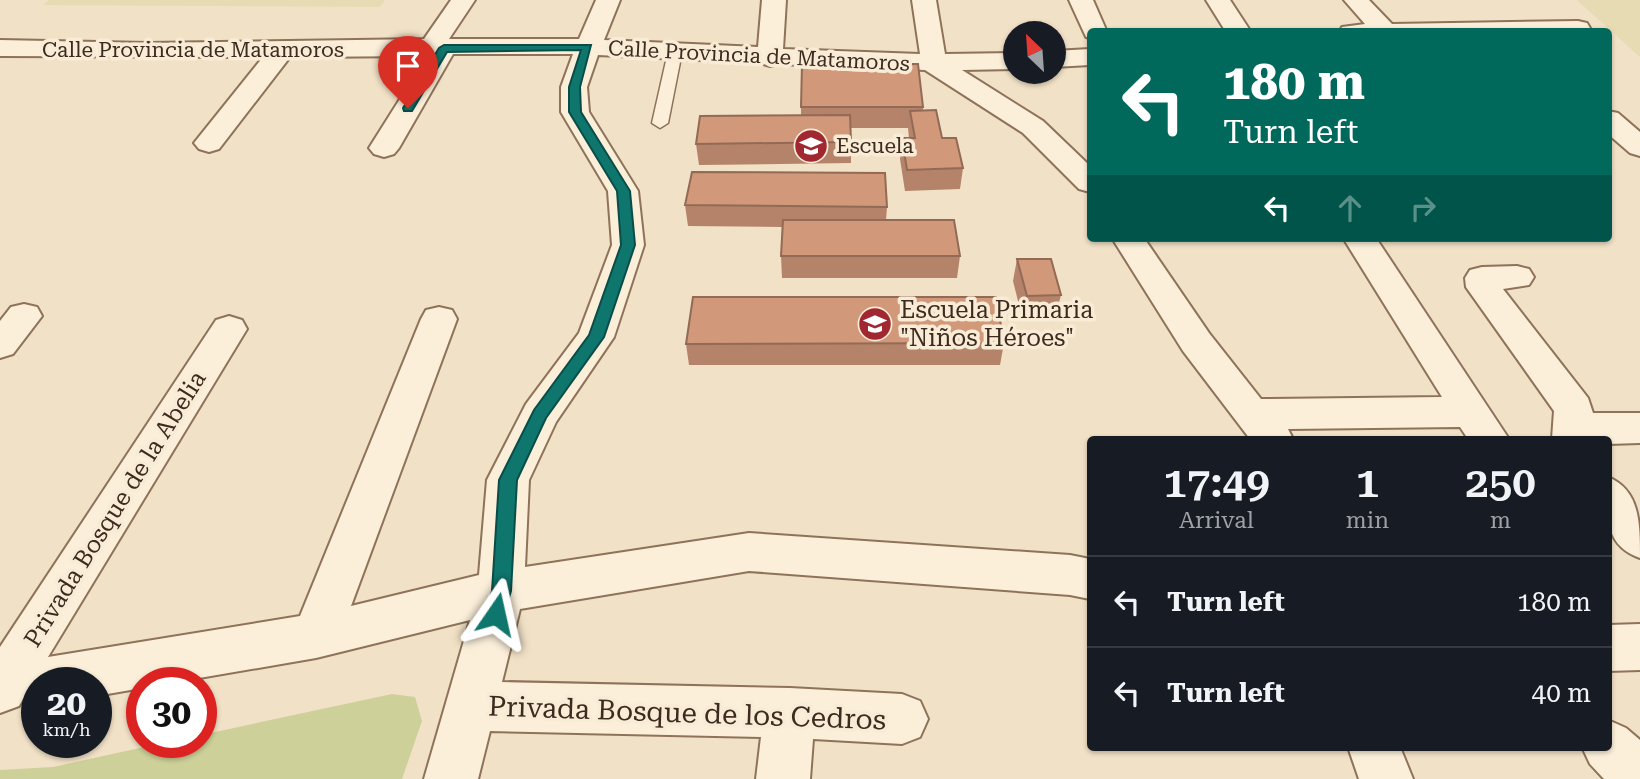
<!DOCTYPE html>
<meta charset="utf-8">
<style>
:root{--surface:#171b24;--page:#242831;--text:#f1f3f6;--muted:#9ea1a6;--line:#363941}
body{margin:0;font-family:"Roboto Serif",serif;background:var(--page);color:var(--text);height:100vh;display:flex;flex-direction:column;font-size:26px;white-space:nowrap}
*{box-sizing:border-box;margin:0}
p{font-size:23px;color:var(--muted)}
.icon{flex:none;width:38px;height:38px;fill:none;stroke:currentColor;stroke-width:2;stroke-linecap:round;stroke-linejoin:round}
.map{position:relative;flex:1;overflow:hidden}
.drawer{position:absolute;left:1087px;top:436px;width:525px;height:315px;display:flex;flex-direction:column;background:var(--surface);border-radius:7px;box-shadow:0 2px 5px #0004}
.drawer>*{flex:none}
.banner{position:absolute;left:1087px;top:28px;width:525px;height:214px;border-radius:7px;box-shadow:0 2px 5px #0004;background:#00695c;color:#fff;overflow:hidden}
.needle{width:46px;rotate:335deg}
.fabs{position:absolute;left:1003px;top:21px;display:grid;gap:14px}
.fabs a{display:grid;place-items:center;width:63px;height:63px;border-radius:50%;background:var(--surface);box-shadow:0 2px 5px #0004;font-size:35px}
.speed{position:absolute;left:21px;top:667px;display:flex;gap:14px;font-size:35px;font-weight:700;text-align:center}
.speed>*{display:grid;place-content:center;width:91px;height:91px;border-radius:50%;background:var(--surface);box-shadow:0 2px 5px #0004;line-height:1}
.speed small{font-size:18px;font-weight:400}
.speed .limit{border:10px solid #d22;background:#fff;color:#111}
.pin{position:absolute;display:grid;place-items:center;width:60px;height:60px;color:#fff;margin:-72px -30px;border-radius:50% 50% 50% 0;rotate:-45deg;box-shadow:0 0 7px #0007}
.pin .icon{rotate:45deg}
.me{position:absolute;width:77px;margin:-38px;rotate:11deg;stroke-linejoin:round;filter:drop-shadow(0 0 5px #0008)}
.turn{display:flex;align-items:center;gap:24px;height:147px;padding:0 21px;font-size:32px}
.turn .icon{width:91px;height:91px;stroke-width:2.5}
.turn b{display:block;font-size:49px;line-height:60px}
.lanes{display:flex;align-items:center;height:66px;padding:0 21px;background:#0003;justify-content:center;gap:35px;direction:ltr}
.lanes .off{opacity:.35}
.eta{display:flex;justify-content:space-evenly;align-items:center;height:119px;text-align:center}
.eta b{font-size:42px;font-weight:600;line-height:49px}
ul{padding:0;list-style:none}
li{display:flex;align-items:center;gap:21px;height:91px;padding:0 21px;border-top:2px solid var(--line)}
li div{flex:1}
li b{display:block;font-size:26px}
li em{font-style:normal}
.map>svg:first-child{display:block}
</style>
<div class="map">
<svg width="1640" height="779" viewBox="0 0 1640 779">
<rect width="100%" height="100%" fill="#f1e1c6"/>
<g fill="#e7dbb3">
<path d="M49,0h336l-5,7 -337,-2z"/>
<path d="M1577,0h63v57z"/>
</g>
<path fill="#ced099" d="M392,694l23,3 7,24 -20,58h-402v-9l53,-3 114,-25h34v-7z"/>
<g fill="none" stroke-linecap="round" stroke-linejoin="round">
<g stroke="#8e725a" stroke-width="3">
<path id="lane" d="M675,48l7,4 -14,71 -8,5 -8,-5 16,-71z"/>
</g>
<g stroke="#8e725a" stroke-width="4">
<g id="street">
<path d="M451,0h24l-26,39h130l17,-39h24l-16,40 154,7 4,-47h24l-3,49 137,5 -8,-54h24l9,54 70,-1v16l-53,1 81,51 47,45v26l-11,-3 -56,-56 -98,-63 -147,-6 -8,2 -10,-3 -162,-8 -11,32 2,25 49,79 6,54 -30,92 -58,85 -27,58 -4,87 224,-34 321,22 20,4v40l-20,-4 -321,-24 -229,38 -18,73 288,6 112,6 18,7 8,18 -8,18 -18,7 -89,-5 -3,40h-54l5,-42 -271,-6 -12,48h-54l46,-159 -154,38 -140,24h-34v6l-46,8v-14h-59v22l-14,-5 -4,7 -19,7v-66l216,-327 13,-4 13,4 5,9 -199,328 252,-41 121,-297 5,-9 13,-3 13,3 5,9 -106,287 128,-31 8,-95 39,-76 53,-71 33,-88 -4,-54 -47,-79v-25l12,-33h-120l-54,94 -5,6 -10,3 -10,-3 -5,-6 58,-92 -137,1 -71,92 -10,3 -10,-3 -5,-6 69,-86 -263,-1v-16l147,3 277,-4z"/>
<path d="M1069,0h24l14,32h-17v6l-4,-1z"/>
<path d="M1206,0h24l21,32h-25z"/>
<path d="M1344,0h25l23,24 186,-3 9,2 3,5 -2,4h-249l3,-5 23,-3z"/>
<path d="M1090,49v16l-36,2v-16z"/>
<path d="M1608,111l10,2 22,19v24l-10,-3 -22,-19z"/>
<path d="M1112,238h32l65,95 52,66 181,-2 -97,-156 2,-3h29l133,201h-41l-8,-12 -172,2 5,10h-43l-67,-88z"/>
<path d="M1517,266l12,3 5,8 -5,8 -26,4 85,109 5,15h47v30l-32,1v-5h-56l2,-28 -88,-124 -1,-9 5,-8 12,-3z"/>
<path d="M24,304l13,3 5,9 -29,38 -13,4v-37l11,-14z"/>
<path d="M1608,477c32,13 32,46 32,81 -39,-14 -32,-47 -32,-81z"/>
<path d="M1640,624v46l-32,1v-46z"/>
<path d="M1608,720l18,8 14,12v39h-36l-14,-15 -8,-17h26z"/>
<path d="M1348,747h52l13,32h-54z"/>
</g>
</g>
<use href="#lane" fill="#fbefda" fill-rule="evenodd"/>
<use href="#street" fill="#fbefda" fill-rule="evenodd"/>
</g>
<g fill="#b48369">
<path d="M801,107h122v4l40,57 -3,21 -55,2 -5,-32 2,-21h7l-1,-10h-57v35l-152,2 -3,-21 105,-29z"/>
<path d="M685,205l202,2 -1,13 74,36 -3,22h-175l-1,-22 1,-29 -94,-1z"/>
<path d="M1017,259l44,36 -6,22h-33l-9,-36z"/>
<path d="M1004,343l-4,22h-311l-3,-21z"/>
</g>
<g fill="#d1987a" stroke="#926a55" stroke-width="2">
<path d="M802,64h116l5,43h-122z"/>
<path d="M936,110l6,28h14l7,30 -56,2 -5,-32h13l-5,-27z"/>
<path d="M850,115l1,27 -155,2 4,-28z"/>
<path d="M692,172l193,1 2,34 -202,-2z"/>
<path d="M783,220h171l6,36h-179z"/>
<path d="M1017,259h34l10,36 -34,1z"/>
<path d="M693,297h303l8,46 -318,1z"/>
</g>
<path fill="#0f766e" stroke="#0a4d48" stroke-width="2" d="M444,45h147l-11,42 1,25 49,79 5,54 -31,92 -58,81 -29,62 -6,111 -9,29 -6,3 -7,-3 -3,-6 6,-23 7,-111 35,-70 55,-75 32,-90 -4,-54 -48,-79v-25l12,-37 -134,2 -35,59h-8l-1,-3 36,-60z"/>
<defs>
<g id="school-disc" transform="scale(1.75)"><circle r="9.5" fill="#a12731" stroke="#f8ecd6"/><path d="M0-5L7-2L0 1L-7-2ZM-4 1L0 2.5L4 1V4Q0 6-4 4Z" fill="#fff"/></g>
</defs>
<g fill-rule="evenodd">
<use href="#school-disc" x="811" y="146"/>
<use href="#school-disc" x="875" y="324"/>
</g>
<g text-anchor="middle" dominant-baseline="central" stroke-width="7" stroke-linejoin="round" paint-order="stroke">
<g font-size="21" fill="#3d2b1f" stroke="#f8ecd6">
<text x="193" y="50">Calle Provincia de Matamoros</text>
<text transform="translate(759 56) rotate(3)">Calle Provincia de Matamoros</text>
</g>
<g font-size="21" fill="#3d2b1f" stroke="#f8ecd6" text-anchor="start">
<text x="836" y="146">Escuela</text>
</g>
<g font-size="24" fill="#3d2b1f" stroke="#f8ecd6" text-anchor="start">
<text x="900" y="310">Escuela Primaria<tspan x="900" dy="28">"Niños Héroes"</tspan></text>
</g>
<g font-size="24" fill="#3d2b1f" stroke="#f8ecd6">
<text transform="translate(115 509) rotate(-58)">Privada Bosque de la Abelia</text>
</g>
<g font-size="28" fill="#3d2b1f" stroke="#f8ecd6">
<text transform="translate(687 713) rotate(2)">Privada Bosque de los Cedros</text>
</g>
</g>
</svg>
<div class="fabs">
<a><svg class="needle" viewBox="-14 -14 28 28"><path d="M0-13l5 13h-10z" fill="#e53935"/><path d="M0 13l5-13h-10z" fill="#9ea1a6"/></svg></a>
</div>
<div class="speed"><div>20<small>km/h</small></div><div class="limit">30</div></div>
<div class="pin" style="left:408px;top:108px;background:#d93025"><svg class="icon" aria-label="arrive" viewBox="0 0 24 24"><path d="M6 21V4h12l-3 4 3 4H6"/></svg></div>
<svg class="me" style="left:496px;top:614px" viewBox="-20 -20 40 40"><path d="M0-17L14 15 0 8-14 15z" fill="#0f766e" stroke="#fff" stroke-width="4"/></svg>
<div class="banner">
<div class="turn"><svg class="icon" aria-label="left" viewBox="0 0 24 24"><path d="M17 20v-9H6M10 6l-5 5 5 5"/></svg><div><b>180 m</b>Turn left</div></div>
<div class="lanes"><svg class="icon" aria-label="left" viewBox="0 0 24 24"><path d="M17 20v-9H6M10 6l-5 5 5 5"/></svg><svg class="icon off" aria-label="ahead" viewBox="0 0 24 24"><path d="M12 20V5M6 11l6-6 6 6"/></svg><svg class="icon off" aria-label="right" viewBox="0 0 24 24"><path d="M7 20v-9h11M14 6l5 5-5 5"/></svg></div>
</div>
<section class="drawer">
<div class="eta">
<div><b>17:49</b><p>Arrival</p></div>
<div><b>1</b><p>min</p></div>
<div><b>250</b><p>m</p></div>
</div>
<ul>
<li><svg class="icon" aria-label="left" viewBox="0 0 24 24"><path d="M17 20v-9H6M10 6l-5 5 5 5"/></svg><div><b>Turn left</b></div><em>180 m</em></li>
<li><svg class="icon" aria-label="left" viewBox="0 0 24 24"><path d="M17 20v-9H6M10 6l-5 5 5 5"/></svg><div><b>Turn left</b></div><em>40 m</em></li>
</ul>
</section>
</div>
